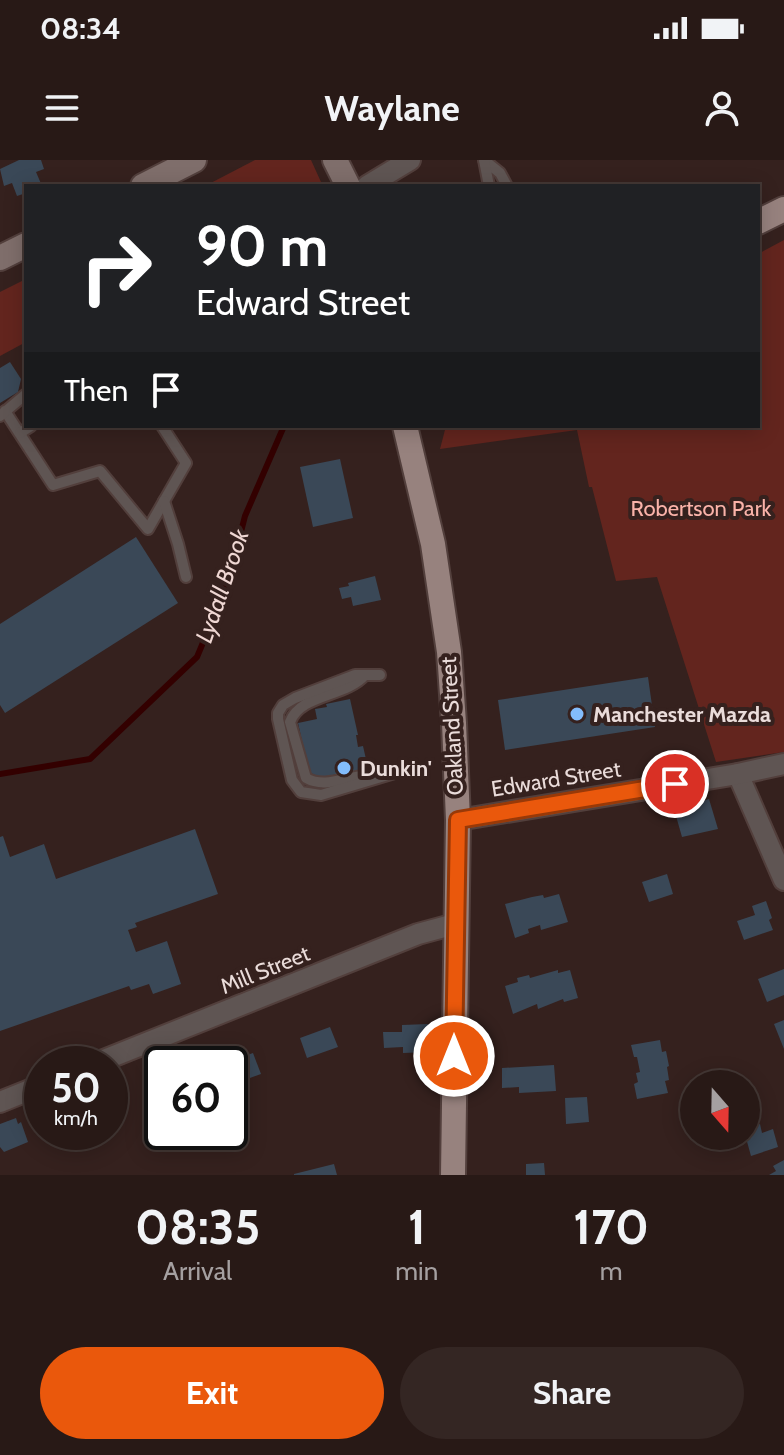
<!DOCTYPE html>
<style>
:root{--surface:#281916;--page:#342623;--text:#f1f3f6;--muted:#a5a0a1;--line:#443835;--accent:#ea580c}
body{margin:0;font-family:Cabin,sans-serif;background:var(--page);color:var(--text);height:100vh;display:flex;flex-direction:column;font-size:30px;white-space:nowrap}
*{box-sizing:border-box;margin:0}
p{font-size:26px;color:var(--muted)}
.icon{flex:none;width:44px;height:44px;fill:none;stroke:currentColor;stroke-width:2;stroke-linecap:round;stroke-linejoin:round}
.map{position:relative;height:1015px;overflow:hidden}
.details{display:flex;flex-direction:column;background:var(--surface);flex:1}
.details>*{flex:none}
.hud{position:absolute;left:24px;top:24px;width:736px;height:244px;border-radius:0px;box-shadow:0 4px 20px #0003,0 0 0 2px var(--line);background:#202124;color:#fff;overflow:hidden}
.needle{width:52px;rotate:160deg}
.controls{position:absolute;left:680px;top:910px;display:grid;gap:16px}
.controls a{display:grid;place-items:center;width:80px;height:80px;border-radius:50%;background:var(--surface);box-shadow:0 4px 20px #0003,0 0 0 2px var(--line);font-size:40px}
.speed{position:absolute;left:24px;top:886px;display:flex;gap:16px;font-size:40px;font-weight:700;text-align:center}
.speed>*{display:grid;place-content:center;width:104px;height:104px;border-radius:50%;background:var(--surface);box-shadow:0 4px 20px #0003,0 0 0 2px var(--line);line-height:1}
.speed small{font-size:20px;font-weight:400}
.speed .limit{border:4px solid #111;border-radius:12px;background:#fff;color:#111}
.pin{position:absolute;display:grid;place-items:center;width:68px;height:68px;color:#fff;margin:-34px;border:4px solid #fff;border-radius:50%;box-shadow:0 2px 8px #0007}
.me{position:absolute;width:88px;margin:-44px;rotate:0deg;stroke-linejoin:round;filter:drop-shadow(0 0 6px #0008)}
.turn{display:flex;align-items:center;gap:28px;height:168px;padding:0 40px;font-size:36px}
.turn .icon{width:104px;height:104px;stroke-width:2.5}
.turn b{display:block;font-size:56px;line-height:68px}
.then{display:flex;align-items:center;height:76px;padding:0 40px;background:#0003;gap:16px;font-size:30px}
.eta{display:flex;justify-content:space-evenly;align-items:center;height:136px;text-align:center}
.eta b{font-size:48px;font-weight:800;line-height:56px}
.primary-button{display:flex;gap:16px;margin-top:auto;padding:16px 40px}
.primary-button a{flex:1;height:92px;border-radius:48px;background:var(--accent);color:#fff;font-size:32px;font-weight:800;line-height:92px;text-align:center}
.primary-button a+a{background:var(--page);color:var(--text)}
.status{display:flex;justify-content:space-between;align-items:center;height:56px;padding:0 40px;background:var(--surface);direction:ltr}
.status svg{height:22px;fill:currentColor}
header{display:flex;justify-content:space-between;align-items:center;height:104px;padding:0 40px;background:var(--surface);font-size:36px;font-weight:800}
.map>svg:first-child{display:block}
</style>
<div class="status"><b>08:34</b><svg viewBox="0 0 49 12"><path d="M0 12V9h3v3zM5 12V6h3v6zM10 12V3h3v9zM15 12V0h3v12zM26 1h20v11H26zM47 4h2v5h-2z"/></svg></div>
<header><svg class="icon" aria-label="menu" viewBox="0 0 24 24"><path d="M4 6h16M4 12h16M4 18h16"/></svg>Waylane<svg class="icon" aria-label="person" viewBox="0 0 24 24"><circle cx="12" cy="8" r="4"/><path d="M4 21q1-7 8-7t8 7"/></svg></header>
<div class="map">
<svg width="784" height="1015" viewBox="0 0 784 1015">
<rect width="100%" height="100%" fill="#35211e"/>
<g fill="#63251e">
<path d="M255,0h56l10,22 -7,4h-109z"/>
<path d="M784,80v512l-68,10 -59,-185 -41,4 -24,-94h-3l-12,-57 -137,19 6,-23h312v-172z"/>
<path d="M26,119v63l-26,14v-64z"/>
</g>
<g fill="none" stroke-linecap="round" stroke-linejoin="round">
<path stroke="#300" stroke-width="6" d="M0,614l90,-15 107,-102 31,-74 17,-67 39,-90"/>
</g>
<g fill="#3a4857">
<path d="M19,0h22l3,9 -8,3 6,14h-16v7l-9,3 -5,-13 -8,3 -4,-17z"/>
<path d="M10,202l11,17 -3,13 -18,11v-35z"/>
<path d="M340,299l13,59 -40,9 -13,-60z"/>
<path d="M136,377l42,66 -173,110 -5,-8v-81z"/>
<path d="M375,416l6,24 -28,6 -2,-9 -9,2 -3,-11 10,-2 -1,-3z"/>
<path d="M648,517l7,50 -150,23 -7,-50z"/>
<path d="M350,539l8,36h-2l2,12 5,-1 5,22 -25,8 -1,-3 -22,5 -11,-6 -11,-49 19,-4 -2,-10 12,-2 -1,-3z"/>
<path d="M709,639l9,30 -36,8 -6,-21 17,-5 -2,-6z"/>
<path d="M195,669l23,65 -83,29 2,4 -9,3 8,22 31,-11 14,43 -28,10 -4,-10 -18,6 -2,-4 -129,45v-194l3,-1 7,21 34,-13 12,35z"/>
<path d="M667,714l6,20 -24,8 -7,-20z"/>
<path d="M559,734l9,28 -27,8 -1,-5 -12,4 1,4 -14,5 -10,-34 27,-7 11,-2 1,3z"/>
<path d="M766,741l6,17 -3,2 4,10 -29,10 -7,-19 18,-6 -3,-9z"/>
<path d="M784,809v26l-17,7 -9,-23z"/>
<path d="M558,810v3l12,-3 8,28 -14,4 -1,-3 -25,10 -1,-5 -24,10 -8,-28 13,-4 -1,-4 12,-3 1,3z"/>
<path d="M784,860v29l-10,-25z"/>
<path d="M428,864l1,28 -26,1v-6l-19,1 -1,-16h19v-7z"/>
<path d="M330,867l8,20 -31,11 -7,-20z"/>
<path d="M660,880l2,12 4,-1 3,15 -2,1 2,13 -4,1 3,12 -31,6 -3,-15 4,-2 -2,-9 4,-1 -3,-15h-3l-3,-12z"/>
<path d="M193,892l1,5 9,-3 3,10h-30l3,-7z"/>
<path d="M253,893l8,21 -22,8 -8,-21z"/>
<path d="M554,905l2,26 -37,2v-6l-17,1v-20z"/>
<path d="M587,937l2,25 -23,2 -1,-26z"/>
<path d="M16,958l2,6 3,-2 7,20 -24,10 -4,-5v-23z"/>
<path d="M760,964l2,9 11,-4 5,18 -27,9 -5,-18 2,-1 -2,-8z"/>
<path d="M169,972h26l-22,9z"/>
<path d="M784,1000v15h-15l7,-4 -3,-5z"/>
<path d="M544,1003l1,12h-19v-11z"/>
<path d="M334,1004l3,11h-43v-1z"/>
</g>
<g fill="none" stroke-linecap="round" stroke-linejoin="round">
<g stroke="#523f3c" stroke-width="14">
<g id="lane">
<path d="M484,0l16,13 7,13"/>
<path d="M484,0l5,26"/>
<path d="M5,251l48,74 47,-14 48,58 38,-66 -24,-37"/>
<path d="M0,256l26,-22"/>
<path d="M20,273l11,-7"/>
<path d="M164,341l14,43 8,33"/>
<path d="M365,515c-19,22 -65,19 -75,47l16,56c21,12 43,-4 65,-2"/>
<path d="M380,515h-25l-60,23 -12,7 -5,8v6l14,61 9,12 20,3 87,-26"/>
</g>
</g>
<g stroke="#523f3c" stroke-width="24">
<g id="street">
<path d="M367,26l43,-26"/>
<path d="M738,614l46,106"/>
<path d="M458,660l280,-46 46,-10"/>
<path d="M94,904l324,-130 37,-10"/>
<path d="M0,942l42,-17"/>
</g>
</g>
<g stroke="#523f3c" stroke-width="28">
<g id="secondary">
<path d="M335,0l13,26"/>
<path d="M143,26l51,-26"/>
<path d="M0,98l26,-13"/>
</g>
</g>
<g stroke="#523f3c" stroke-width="28">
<g id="primary">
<path d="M758,62l26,-13"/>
<path d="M405,266l28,118 16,108 5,71 4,97 -5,355"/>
</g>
</g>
<use href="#lane" stroke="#5f5553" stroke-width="10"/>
<use href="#street" stroke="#5f5553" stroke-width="20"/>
<use href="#secondary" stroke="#7f6e6b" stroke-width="24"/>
<use href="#primary" stroke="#97827e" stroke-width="24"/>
</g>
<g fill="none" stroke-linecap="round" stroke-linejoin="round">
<g stroke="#983908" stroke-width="20">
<path id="route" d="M454,896l4,-236 217,-36"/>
</g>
<use href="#route" stroke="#ea580c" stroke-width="14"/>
</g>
<g fill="#83bcfb" stroke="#35211e" stroke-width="3">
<circle cx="577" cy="554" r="8"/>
<circle cx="344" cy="608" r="8"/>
</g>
<g text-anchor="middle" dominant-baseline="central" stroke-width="8" stroke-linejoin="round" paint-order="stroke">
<g font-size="22" fill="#fab3a9" stroke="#35211e">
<text x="701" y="348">Robertson Park</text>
</g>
<g font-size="22" font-weight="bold" fill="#eadcda" stroke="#35211e" text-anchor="start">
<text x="593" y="554">Manchester Mazda</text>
<text x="360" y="608">Dunkin'</text>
</g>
<g font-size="22" fill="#eadcda" stroke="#35211e">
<text transform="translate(452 566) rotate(-93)">Oakland Street</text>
<text transform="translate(556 619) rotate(-9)">Edward Street</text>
<text transform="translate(265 810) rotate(-22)">Mill Street</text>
</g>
<g font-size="24" font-style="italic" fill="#efd7d3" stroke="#35211e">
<text transform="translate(222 426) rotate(-71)">Lydall Brook</text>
</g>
</g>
</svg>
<div class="controls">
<a><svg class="needle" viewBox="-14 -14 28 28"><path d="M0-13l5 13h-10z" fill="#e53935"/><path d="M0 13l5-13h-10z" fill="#a5a0a1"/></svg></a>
</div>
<div class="speed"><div>50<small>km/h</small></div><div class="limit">60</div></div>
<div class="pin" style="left:675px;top:624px;background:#d93025"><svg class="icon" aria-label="arrive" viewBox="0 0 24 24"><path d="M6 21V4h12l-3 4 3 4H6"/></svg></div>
<svg class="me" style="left:454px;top:896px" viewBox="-20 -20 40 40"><circle r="17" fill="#ea580c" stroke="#fff" stroke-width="3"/><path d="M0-11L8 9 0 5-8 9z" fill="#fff"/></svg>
<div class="hud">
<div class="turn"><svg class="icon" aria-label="right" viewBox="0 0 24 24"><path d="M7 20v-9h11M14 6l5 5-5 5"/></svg><div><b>90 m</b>Edward Street</div></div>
<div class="then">Then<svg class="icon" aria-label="arrive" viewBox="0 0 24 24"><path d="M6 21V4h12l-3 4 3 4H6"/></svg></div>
</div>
</div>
<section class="details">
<div class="eta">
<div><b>08:35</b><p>Arrival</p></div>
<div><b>1</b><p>min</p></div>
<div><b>170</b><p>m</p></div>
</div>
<div class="primary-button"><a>Exit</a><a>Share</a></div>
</section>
